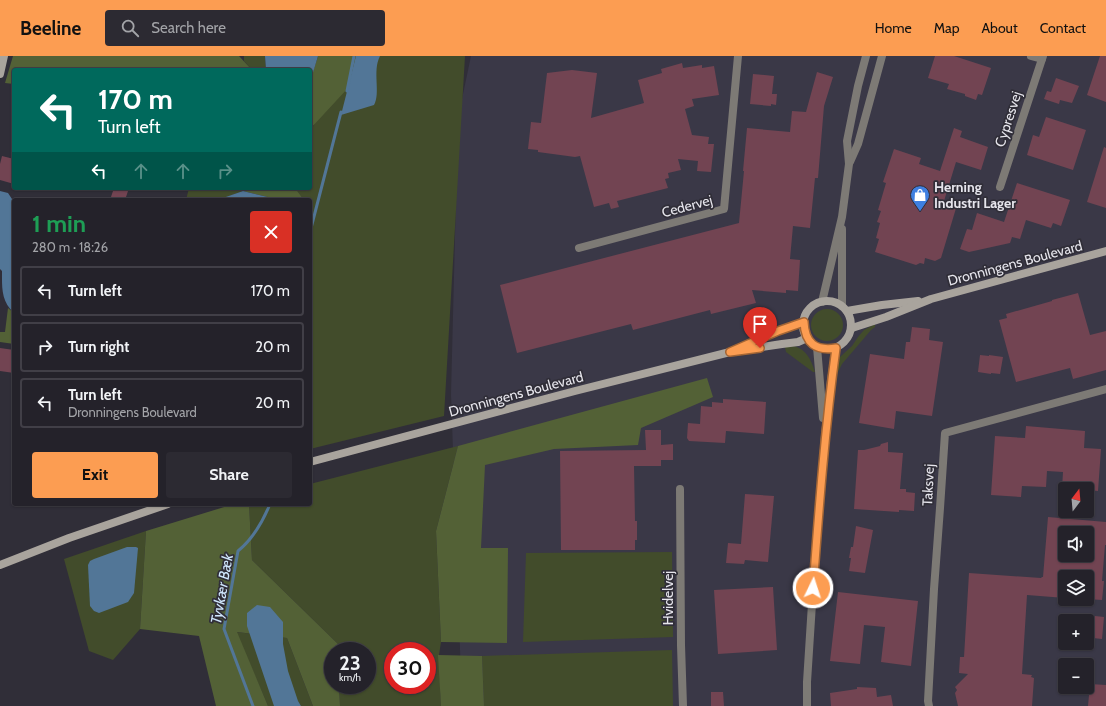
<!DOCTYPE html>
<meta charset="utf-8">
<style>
:root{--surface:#24222a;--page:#2c2a32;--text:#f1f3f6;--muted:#a3a4a8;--line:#413f47;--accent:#fc9d52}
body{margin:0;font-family:Cabin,sans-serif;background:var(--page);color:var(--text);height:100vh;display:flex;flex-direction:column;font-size:15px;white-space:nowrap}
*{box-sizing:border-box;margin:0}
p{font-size:13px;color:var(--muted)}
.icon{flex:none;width:22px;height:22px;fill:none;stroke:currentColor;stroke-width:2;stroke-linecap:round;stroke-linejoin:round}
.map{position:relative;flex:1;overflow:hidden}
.side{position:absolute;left:12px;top:142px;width:300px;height:308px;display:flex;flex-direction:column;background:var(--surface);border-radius:4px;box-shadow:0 1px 3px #0004,0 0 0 1px var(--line)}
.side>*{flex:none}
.hud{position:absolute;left:12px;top:12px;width:300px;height:122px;border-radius:4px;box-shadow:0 1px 3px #0004,0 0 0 1px var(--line);background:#00695c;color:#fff;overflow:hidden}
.needle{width:26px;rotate:16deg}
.tools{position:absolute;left:1058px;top:426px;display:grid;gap:8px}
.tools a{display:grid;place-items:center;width:36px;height:36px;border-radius:4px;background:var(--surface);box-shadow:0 1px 3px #0004,0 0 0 1px var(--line);font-size:20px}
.speed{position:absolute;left:324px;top:586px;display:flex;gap:8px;font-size:20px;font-weight:700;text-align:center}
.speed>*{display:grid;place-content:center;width:52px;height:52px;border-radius:50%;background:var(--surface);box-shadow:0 1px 3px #0004,0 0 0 1px var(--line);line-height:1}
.speed small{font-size:10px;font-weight:400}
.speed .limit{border:6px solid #d22;background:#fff;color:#111}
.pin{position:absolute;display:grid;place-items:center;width:34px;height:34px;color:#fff;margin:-41px -17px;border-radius:50% 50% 50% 0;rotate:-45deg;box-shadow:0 0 4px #0007}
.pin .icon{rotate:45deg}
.me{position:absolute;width:44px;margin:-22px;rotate:4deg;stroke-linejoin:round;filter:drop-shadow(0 0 3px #0008)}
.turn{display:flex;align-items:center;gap:14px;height:84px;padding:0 20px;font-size:18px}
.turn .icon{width:52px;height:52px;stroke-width:2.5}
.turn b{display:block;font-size:28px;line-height:34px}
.lanes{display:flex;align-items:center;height:38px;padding:0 20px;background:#0003;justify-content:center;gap:20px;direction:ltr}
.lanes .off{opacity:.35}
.round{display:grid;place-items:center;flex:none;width:42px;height:42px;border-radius:4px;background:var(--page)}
.summary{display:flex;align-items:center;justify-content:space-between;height:68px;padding:0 20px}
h1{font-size:24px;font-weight:700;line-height:30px;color:#1e9e55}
.button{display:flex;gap:8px;margin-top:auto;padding:8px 20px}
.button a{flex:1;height:46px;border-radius:4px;background:var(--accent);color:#111;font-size:16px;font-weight:700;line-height:46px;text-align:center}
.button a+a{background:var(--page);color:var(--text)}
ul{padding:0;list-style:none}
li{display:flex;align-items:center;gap:12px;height:50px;margin:0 8px 6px;padding:0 12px;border:2px solid var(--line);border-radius:4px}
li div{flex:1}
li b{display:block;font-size:15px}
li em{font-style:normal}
header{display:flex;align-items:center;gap:24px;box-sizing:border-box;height:56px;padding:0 20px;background:var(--accent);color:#111}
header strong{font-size:19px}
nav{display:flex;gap:22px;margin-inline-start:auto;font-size:14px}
.search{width:280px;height:36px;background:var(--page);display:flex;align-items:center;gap:10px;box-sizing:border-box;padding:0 14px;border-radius:4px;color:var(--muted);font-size:15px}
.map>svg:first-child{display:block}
</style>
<header>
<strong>Beeline</strong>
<div class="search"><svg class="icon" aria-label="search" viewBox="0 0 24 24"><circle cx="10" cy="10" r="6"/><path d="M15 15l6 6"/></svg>Search here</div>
<nav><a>Home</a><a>Map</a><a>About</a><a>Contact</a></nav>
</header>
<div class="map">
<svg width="1106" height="650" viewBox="0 0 1106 650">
<rect width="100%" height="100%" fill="#302e38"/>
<path fill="#3a3847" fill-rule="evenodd" d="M471,0h635v650h-644l-11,-312 7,-276zM1065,433h22v22h-22zM1065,477h22v22h-22zM1065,521h22v22h-22zM1065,565h22v22h-22zM1065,609h22v22h-22z"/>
<g fill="#424c2b" fill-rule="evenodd">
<path d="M244,0h21l1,14h-14l-8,-9z"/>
<path d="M356,0h109l-21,360 -134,33v-216l5,-17 -5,-7v-9h-6l-9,-12h15v-60h2z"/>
<path d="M189,132h53l1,3 -19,7 -2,2h-36z"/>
<circle cx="827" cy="269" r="16"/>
<path d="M875,268v3l-4,3 -29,34 -4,8h-3l2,-10 3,-5 12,-11 6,-9 6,-7z"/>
<path d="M794,290c13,4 17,14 21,26h-2l-27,-20 -1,-5z"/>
<path d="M458,390l-22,85 5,111 -2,13 2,51h-101l-1,-21h28v-34h-29v-7l-86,-84 -3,-56h61v-20zM393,595h34v34h-34z"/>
<path d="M146,475l-6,98 -27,31 -24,-9 -25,-92z"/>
<path d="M672,496l1,85 -150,5 3,-89z"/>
<path d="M236,576l51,6 26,68h-45z"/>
<path d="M672,594l1,56h-189l-2,-50z"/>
</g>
<g fill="#536136">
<path d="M13,0h226l13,14h-238v14l-9,-1z"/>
<path d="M318,0h38l-8,32 -37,40h-1v-51l2,-2z"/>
<path d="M242,132h53l9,12h-24l-37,-9z"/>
<path d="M8,252l6,5v31l-14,-2v-10h5z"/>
<path d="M707,322l6,19 -72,31 -3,17 -84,4 -69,16 -4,83h27l-1,95 -66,-1 -5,-111 22,-85z"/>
<path d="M234,448h15l3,56 86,84v7h-5v34h6l1,21h-27l-26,-68 -50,-6 31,74h-52l-17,-70 -59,-7 6,-98z"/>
<path d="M438,599l44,1 2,50h-43z"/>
</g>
<g fill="#527697">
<path d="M265,0h53l-6,20 -2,1v-7h-44z"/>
<path d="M356,0h24c-8,15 1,37 -6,49l-33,10z"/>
<path d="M0,135l8,2 6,9v111c-13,-12 -12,-25 -12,-42l-2,-2z"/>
<path d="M243,135l37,9h-58l1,-2z"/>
<path d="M127,491h9l2,1 -4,45 -6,9 -29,11 -5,-2 -4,-5 -2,-41 2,-4 4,-2z"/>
<path d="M257,549l13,2 13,15v22l5,27 10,30 3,5h-27l-27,-80v-13z"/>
</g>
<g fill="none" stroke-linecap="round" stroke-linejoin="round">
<g stroke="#527697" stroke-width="3">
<path d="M347,35l7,-35"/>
<path d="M310,176l31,-120"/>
<path d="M253,650l-29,-77 14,-78c15,-12 25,-30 32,-47"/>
</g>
</g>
<g fill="#724452" fill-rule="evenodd">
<path d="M935,0h19l37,12 -9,27 -4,-1 -2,6 -11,-4v-2l-18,-5 2,-5 -21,-6z"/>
<path d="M1100,0h6v46l-19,-7z"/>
<path d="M682,7l1,5 19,-3v3l12,-2 5,29 -27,4 2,7 -9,3 7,26 17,2 -1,7h6l-3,28 -14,-1 1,-10 -20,-2 3,11 -13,3 1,5 -4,1 3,9 -51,13 2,6 -8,2 -2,-6 -15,4 -14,-51 -5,1 -37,-5v-2l-10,-1 3,-27 10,1 6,-50 25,-3 25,3 -6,45 53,-15 -6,-23 24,-7 -1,-4z"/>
<path d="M817,16l16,5 -9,29 -6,72h-3l-5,50 -17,-2 -3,33 10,1 -2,31 -12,-1v3l-34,-3 4,13 -45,11 -1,-4 -77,20 -2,-6 -114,29 -17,-68 239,-62 5,-52h-1l4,-43 43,4 2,-21 14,1z"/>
<path d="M753,18l21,2 -2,18h5l-1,11 -5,-1v2l-21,-2z"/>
<path d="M1056,22l23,8 -7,17 -12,-3 -1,4 -15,-5 3,-8 4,1z"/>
<path d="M1046,61l40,13 -13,40 -46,-15 6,-20 6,2z"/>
<path d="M954,72l8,3 -2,6 28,10 -7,23 -25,-8 -12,39 13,4 -16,53 -6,3 -10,-3 -1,6 -4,-1 -4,2 -41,-13 4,-13 -3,-1 4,-15 -3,-1 4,-11 -3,-1 8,-27 -3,-1 11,-33 27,9 -2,6 21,7z"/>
<path d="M1104,91l2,1v60l-19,-6z"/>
<path d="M2,100l12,3v25l-14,-4v-16z"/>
<path d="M1017,127l53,17 -9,26 -8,-3 -2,5 -25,-8 -6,19 -8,-2 -2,6 -41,9 -9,-3 7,-20 5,1 5,-17 27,9z"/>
<path d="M114,132h15l-4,12h-15z"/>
<path d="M1078,237l12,42 16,-4v39l-33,9 -3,-11 -54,14 -17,-62 8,-2 -1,-4 46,-13v-1z"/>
<path d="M912,271l18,2 -1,11 14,2 -11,74 -36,-5 -2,18 -35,-6 11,-69 34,5 2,-17h4z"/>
<path d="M0,292l14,2v23l-14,-2z"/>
<path d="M980,299l9,1v-1l14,2 -3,17 -9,-1v1l-13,-2z"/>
<path d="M723,343l43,3 -2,32 -38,-3 -1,12 -36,-2 -2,-3 1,-15 12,1 1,-18 11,1v-5l11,1z"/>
<path d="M1026,370l59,5 -1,17 17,1 -3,42 -11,-1v-1h-25l1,-17 -16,-1 -1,16 -24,-1 -1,11 -30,-2 4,-59 30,2z"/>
<path d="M645,374h16v15l12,-1v16h-12v6h-27l1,55h2v19h-2v10h-74l-1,-99 86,-1z"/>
<path d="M888,386v10l15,1 -3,36h6v3l9,1 -1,18 -15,-1v2l-45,-3 4,-59h6l16,-4 1,-2z"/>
<path d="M745,438l29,2 -6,66 -23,-2 -1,4 -18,-1 2,-20 13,1z"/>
<path d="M1048,461l58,5v23h-1l-3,36h2l-2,19 -15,-1v-27l-22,-2v28l-38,-3 -5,79 10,1 -1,2 3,1 -2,28h-74l-3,-13 2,-3 -2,-3 13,-13 -9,-1 1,-16h4l5,-84 72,5 1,-1h1zM1065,477h22v22h-22z"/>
<path d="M856,470l17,4 -8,43 -16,-2 2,-13h-2l2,-11h2z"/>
<path d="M773,531l4,63 -59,4 -4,-64z"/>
<path d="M838,536l80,9 -7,65 -30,-4 4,-35 -21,-2 -4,39 -30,-3z"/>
<path d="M1095,560l9,1 -2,22 -9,-1z"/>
<path d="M1090,628l16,1v21h-18z"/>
<path d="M857,631l19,1 1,9 14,-2 2,11h-62l-1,-13 27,-4z"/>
<path d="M711,636h12l1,14h-13z"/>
</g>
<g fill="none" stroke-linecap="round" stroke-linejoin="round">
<g stroke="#7d7a75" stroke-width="8">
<path d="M1031,0l11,3"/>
<path d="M850,106l8,-18 24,-88"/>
<path d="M1000,131l43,-131"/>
<path d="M842,173v77"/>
<path d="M579,192l145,-39 14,-153"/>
<path d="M822,246l20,-85 7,-53 -2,-23 11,-55 8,-30"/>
<path d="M817,291l6,71"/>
<path d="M680,433l1,156 2,61"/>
<path d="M807,650v-24l6,-94 12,-153 6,-55 5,-32"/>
<path d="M929,650l-1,-5 6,-112 6,-81 5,-75 161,-44"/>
</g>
<g stroke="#a9a49d" stroke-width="8">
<path d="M0,18l4,-18"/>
<circle cx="827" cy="269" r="24"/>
<path d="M847,255l35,-6 36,-4"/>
<path d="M852,272l34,-11 45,-18 175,-48"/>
<path d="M739,292l39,-17 26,-9"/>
<path d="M310,406l265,-71 155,-39 52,-8 16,-2 9,-4"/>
<path d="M0,509l69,-27 99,-34"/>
</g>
</g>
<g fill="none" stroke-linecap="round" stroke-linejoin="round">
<g stroke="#a46635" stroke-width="10">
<path id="route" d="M760,292l-30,4 48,-21 26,-9c1,22 12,29 32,26 -11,80 -17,160 -23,240"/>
</g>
<use href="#route" stroke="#fc9d52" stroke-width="7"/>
</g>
<defs>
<g id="shop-pin" transform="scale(1)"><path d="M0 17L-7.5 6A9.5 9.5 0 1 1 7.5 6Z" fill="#3f7fe0" stroke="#302e38"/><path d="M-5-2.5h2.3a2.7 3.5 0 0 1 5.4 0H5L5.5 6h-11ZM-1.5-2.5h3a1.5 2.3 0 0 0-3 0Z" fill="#fff"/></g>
</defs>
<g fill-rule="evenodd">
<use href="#shop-pin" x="920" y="139"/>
</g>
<g text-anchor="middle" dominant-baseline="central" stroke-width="3.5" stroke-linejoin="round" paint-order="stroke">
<g font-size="14" fill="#e6e5ec" stroke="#302e38">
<text transform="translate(1008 63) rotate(-72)">Cypresvej</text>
<text transform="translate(687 150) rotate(-15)">Cedervej</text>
<text transform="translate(1015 207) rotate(-15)">Dronningens Boulevard</text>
<text transform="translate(516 338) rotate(-15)">Dronningens Boulevard</text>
<text transform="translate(928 429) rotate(-87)">Taksvej</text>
<text transform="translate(668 542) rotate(-90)">Hvidelvej</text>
</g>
<g font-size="14" font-weight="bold" fill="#e6e5ec" stroke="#302e38" text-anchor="start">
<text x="934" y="131">Herning<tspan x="934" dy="16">Industri Lager</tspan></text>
</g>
<g font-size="15" font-style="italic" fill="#d0e7fd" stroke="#302e38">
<text transform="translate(222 533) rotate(-80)">Tyvkær Bæk</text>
</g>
</g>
</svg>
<div class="tools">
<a><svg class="needle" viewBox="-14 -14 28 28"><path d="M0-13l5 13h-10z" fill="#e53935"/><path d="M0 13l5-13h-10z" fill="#a3a4a8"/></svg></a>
<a><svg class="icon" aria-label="sound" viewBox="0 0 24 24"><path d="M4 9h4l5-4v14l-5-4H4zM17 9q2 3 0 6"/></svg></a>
<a><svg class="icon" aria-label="layers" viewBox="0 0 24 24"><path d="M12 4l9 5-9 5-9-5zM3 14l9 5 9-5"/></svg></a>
<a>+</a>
<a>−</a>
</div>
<div class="speed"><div>23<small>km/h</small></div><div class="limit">30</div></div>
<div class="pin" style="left:760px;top:292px;background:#d93025"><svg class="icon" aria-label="arrive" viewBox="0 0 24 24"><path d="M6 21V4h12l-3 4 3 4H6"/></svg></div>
<svg class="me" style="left:813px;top:532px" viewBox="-20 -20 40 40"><circle r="17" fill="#fc9d52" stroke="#fff" stroke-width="3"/><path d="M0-11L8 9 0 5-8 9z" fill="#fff"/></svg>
<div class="hud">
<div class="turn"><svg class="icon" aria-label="left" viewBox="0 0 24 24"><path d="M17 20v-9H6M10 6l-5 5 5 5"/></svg><div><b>170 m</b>Turn left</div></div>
<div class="lanes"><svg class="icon" aria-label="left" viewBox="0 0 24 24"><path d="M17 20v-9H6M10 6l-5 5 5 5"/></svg><svg class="icon off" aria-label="ahead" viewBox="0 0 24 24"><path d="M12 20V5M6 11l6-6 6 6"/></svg><svg class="icon off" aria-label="ahead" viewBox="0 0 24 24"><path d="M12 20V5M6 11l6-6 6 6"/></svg><svg class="icon off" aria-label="right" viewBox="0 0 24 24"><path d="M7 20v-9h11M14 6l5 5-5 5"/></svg></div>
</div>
<section class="side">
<div class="summary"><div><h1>1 min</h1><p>280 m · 18:26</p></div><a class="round" style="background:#d93025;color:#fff"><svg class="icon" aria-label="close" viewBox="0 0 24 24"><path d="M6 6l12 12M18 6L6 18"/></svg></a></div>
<ul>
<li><svg class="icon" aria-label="left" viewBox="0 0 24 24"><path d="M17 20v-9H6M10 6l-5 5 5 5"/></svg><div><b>Turn left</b></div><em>170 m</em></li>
<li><svg class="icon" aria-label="right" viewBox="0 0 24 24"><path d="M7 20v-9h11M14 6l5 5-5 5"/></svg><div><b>Turn right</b></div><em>20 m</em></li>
<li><svg class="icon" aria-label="left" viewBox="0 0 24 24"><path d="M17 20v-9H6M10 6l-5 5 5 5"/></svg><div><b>Turn left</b><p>Dronningens Boulevard</p></div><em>20 m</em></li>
</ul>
<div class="button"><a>Exit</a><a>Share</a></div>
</section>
</div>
